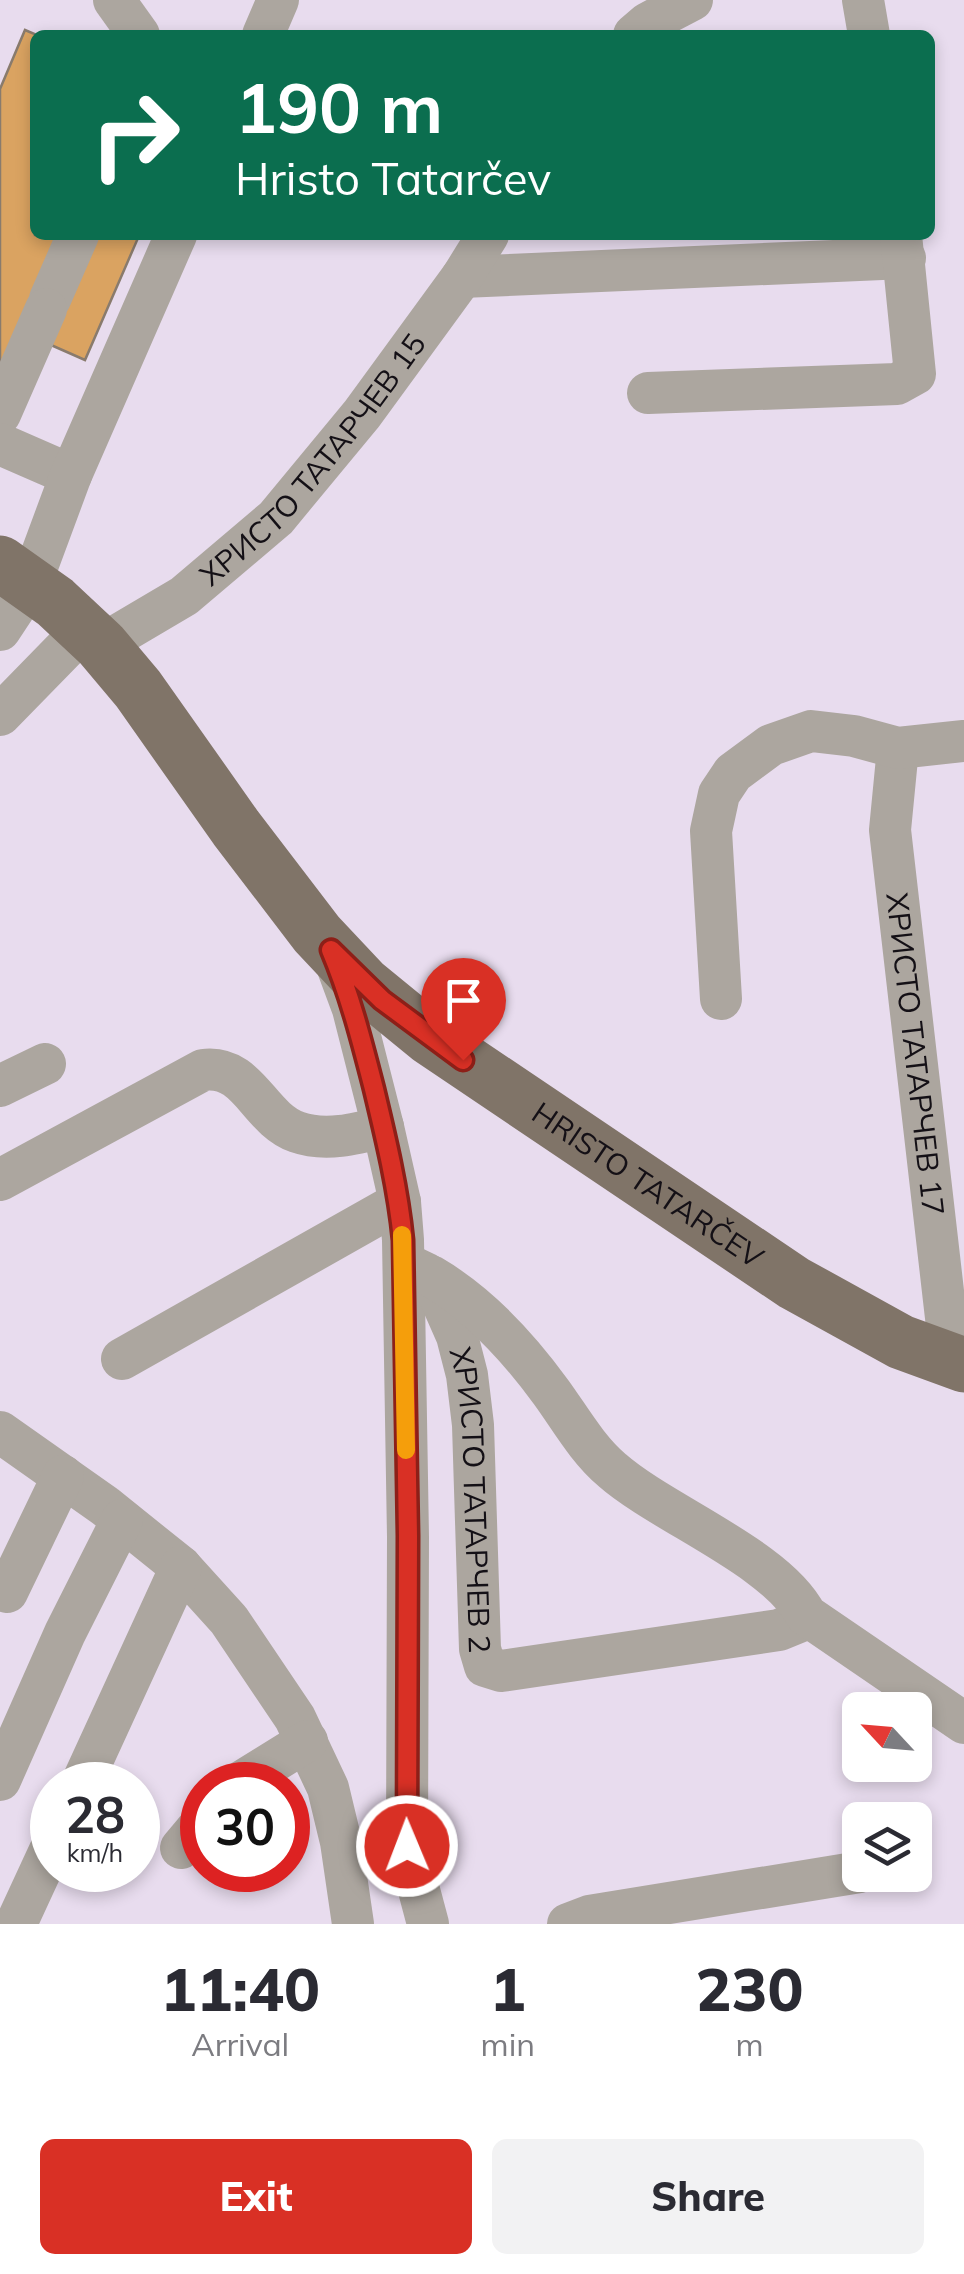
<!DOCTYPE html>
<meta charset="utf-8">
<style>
:root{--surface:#fff;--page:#f2f2f3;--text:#2b2b33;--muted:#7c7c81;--accent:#d93025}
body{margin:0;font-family:Mulish,sans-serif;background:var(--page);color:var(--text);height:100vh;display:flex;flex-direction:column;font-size:38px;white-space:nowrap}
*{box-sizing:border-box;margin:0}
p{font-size:32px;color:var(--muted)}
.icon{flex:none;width:55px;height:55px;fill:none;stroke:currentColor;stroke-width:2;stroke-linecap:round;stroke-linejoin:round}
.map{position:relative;height:1924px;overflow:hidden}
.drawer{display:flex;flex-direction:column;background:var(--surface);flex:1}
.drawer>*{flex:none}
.hud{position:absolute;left:30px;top:30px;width:905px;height:210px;border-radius:15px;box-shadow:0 5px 15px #0003;background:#0b6e4f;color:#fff;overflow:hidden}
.needle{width:65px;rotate:296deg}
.tools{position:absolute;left:842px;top:1692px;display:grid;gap:20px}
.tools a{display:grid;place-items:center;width:90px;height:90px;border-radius:15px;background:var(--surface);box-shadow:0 5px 15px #0003;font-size:50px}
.speed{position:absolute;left:30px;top:1762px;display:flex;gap:20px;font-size:50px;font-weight:700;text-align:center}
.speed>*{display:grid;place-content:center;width:130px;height:130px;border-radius:50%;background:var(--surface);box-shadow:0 5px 15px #0003;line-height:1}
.speed small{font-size:25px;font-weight:400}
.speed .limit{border:15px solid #d22;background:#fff;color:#111}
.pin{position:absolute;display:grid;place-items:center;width:85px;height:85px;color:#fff;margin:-102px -42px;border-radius:50% 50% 50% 0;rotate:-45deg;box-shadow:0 0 10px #0007}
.pin .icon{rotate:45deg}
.me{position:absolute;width:110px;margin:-55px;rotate:359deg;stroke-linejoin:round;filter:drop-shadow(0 0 8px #0008)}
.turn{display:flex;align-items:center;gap:35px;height:210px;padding:0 40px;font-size:45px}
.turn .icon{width:130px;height:130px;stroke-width:2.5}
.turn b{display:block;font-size:70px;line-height:85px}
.eta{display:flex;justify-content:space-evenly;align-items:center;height:170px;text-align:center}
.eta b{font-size:60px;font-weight:800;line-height:70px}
.action{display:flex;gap:20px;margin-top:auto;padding:20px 40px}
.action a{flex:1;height:115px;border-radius:15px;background:var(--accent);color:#fff;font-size:40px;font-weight:800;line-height:115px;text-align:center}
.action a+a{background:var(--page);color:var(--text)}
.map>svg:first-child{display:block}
</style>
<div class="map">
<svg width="964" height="1924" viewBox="0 0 964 1924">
<rect width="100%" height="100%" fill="#e8dcee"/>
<path fill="#daa361" stroke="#897b6d" stroke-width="2.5" d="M25,30l12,5 -2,200h96l7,3 -53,122 -34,-15 -51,32v-288z"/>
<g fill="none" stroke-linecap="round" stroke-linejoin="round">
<g stroke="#aca69f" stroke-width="42">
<path d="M114,0l25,35"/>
<path d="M863,0l6,35"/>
<path d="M263,35l15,-35"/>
<path d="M634,35l14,-12 44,-23"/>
<path d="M462,277l443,-19"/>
<path d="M50,299l28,-64"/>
<path d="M648,393l249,-9 18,-10 -14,-139"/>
<path d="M0,414l46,-105"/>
<path d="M0,444l71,31"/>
<path d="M0,630l31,-47 40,-108 105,-240"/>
<path id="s1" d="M101,645l83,-49 92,-78 86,-104 100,-137 26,-42"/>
<path d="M0,715l85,-87"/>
<path id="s2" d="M898,748l-8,82 61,531"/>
<path d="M333,955l20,54 30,118 17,75 3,38 5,297 -1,308 21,79"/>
<path d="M721,999l-10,-168 8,-37 14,-21 38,-28 40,-14 43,5 44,12 66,-7"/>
<path d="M0,1086l45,-22"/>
<path d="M0,1180l203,-110c46,-6 55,48 94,62 28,10 59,2 86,-5"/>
<path id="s3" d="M404,1263l23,11 8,12 22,50 10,39 6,50 7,224 5,17 16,5 278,-41 22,-9 5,-6"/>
<path d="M431,1276c48,28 88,72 120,116 19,26 36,57 61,78 50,44 165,88 194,145l158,108"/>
<path d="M122,1359l278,-157"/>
<path d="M0,1432l105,74 76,61 48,53 66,98 33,70 13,54 12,82"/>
<path d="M7,1592l56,-116"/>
<path d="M0,1780l65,-147 57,-113"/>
<path d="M81,1785l100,-218"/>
<path d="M236,1785l71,-44"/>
<path d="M181,1848l21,-25"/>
<path d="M16,1924l36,-78"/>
<path d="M568,1924l21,-8 271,-44"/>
</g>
<path stroke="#807468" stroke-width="55" id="s4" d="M0,563l55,39 46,43 37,44 98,139 81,106 47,50 66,54 364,245 107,59 63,23"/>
</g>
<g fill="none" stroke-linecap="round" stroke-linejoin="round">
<g stroke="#8d1f18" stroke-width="25">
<path id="route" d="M407,1846l1,-310 -5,-296c-5,-51 -17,-101 -29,-151 -12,-47 -24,-94 -43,-139l51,50 81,60"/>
</g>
<use href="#route" stroke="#d93025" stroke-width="18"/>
<path stroke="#f59e0b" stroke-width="18" d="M402,1235l4,215"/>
</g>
<g text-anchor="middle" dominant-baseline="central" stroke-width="8" stroke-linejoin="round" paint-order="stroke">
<g font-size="30" fill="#141016" stroke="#e8dcee">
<text stroke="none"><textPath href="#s1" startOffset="285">ХРИСТО ТАТАРЧЕВ 15</textPath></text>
<text stroke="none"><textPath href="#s2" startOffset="308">ХРИСТО ТАТАРЧЕВ 17</textPath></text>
<text stroke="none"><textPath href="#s4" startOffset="908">HRISTO TATARČEV</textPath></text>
<text stroke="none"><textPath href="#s3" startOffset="260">ХРИСТО ТАТАРЧЕВ 2</textPath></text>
</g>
</g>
</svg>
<div class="tools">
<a><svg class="needle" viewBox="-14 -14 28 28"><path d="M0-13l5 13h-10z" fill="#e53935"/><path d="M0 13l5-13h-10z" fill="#7c7c81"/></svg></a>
<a><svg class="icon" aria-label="layers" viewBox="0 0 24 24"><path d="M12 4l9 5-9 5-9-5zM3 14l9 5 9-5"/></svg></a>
</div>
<div class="speed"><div>28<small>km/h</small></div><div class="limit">30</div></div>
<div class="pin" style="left:463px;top:1060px;background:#d93025"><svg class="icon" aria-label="arrive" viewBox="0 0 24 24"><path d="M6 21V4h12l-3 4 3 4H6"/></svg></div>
<svg class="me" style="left:407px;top:1846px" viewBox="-20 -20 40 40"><circle r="17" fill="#d93025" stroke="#fff" stroke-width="3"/><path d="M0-11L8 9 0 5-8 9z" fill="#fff"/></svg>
<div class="hud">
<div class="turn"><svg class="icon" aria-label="right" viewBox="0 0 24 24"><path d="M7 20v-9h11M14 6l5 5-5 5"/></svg><div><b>190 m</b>Hristo Tatarčev</div></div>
</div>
</div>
<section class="drawer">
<div class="eta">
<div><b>11:40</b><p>Arrival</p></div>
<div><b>1</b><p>min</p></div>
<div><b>230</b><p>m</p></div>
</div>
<div class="action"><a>Exit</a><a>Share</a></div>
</section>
